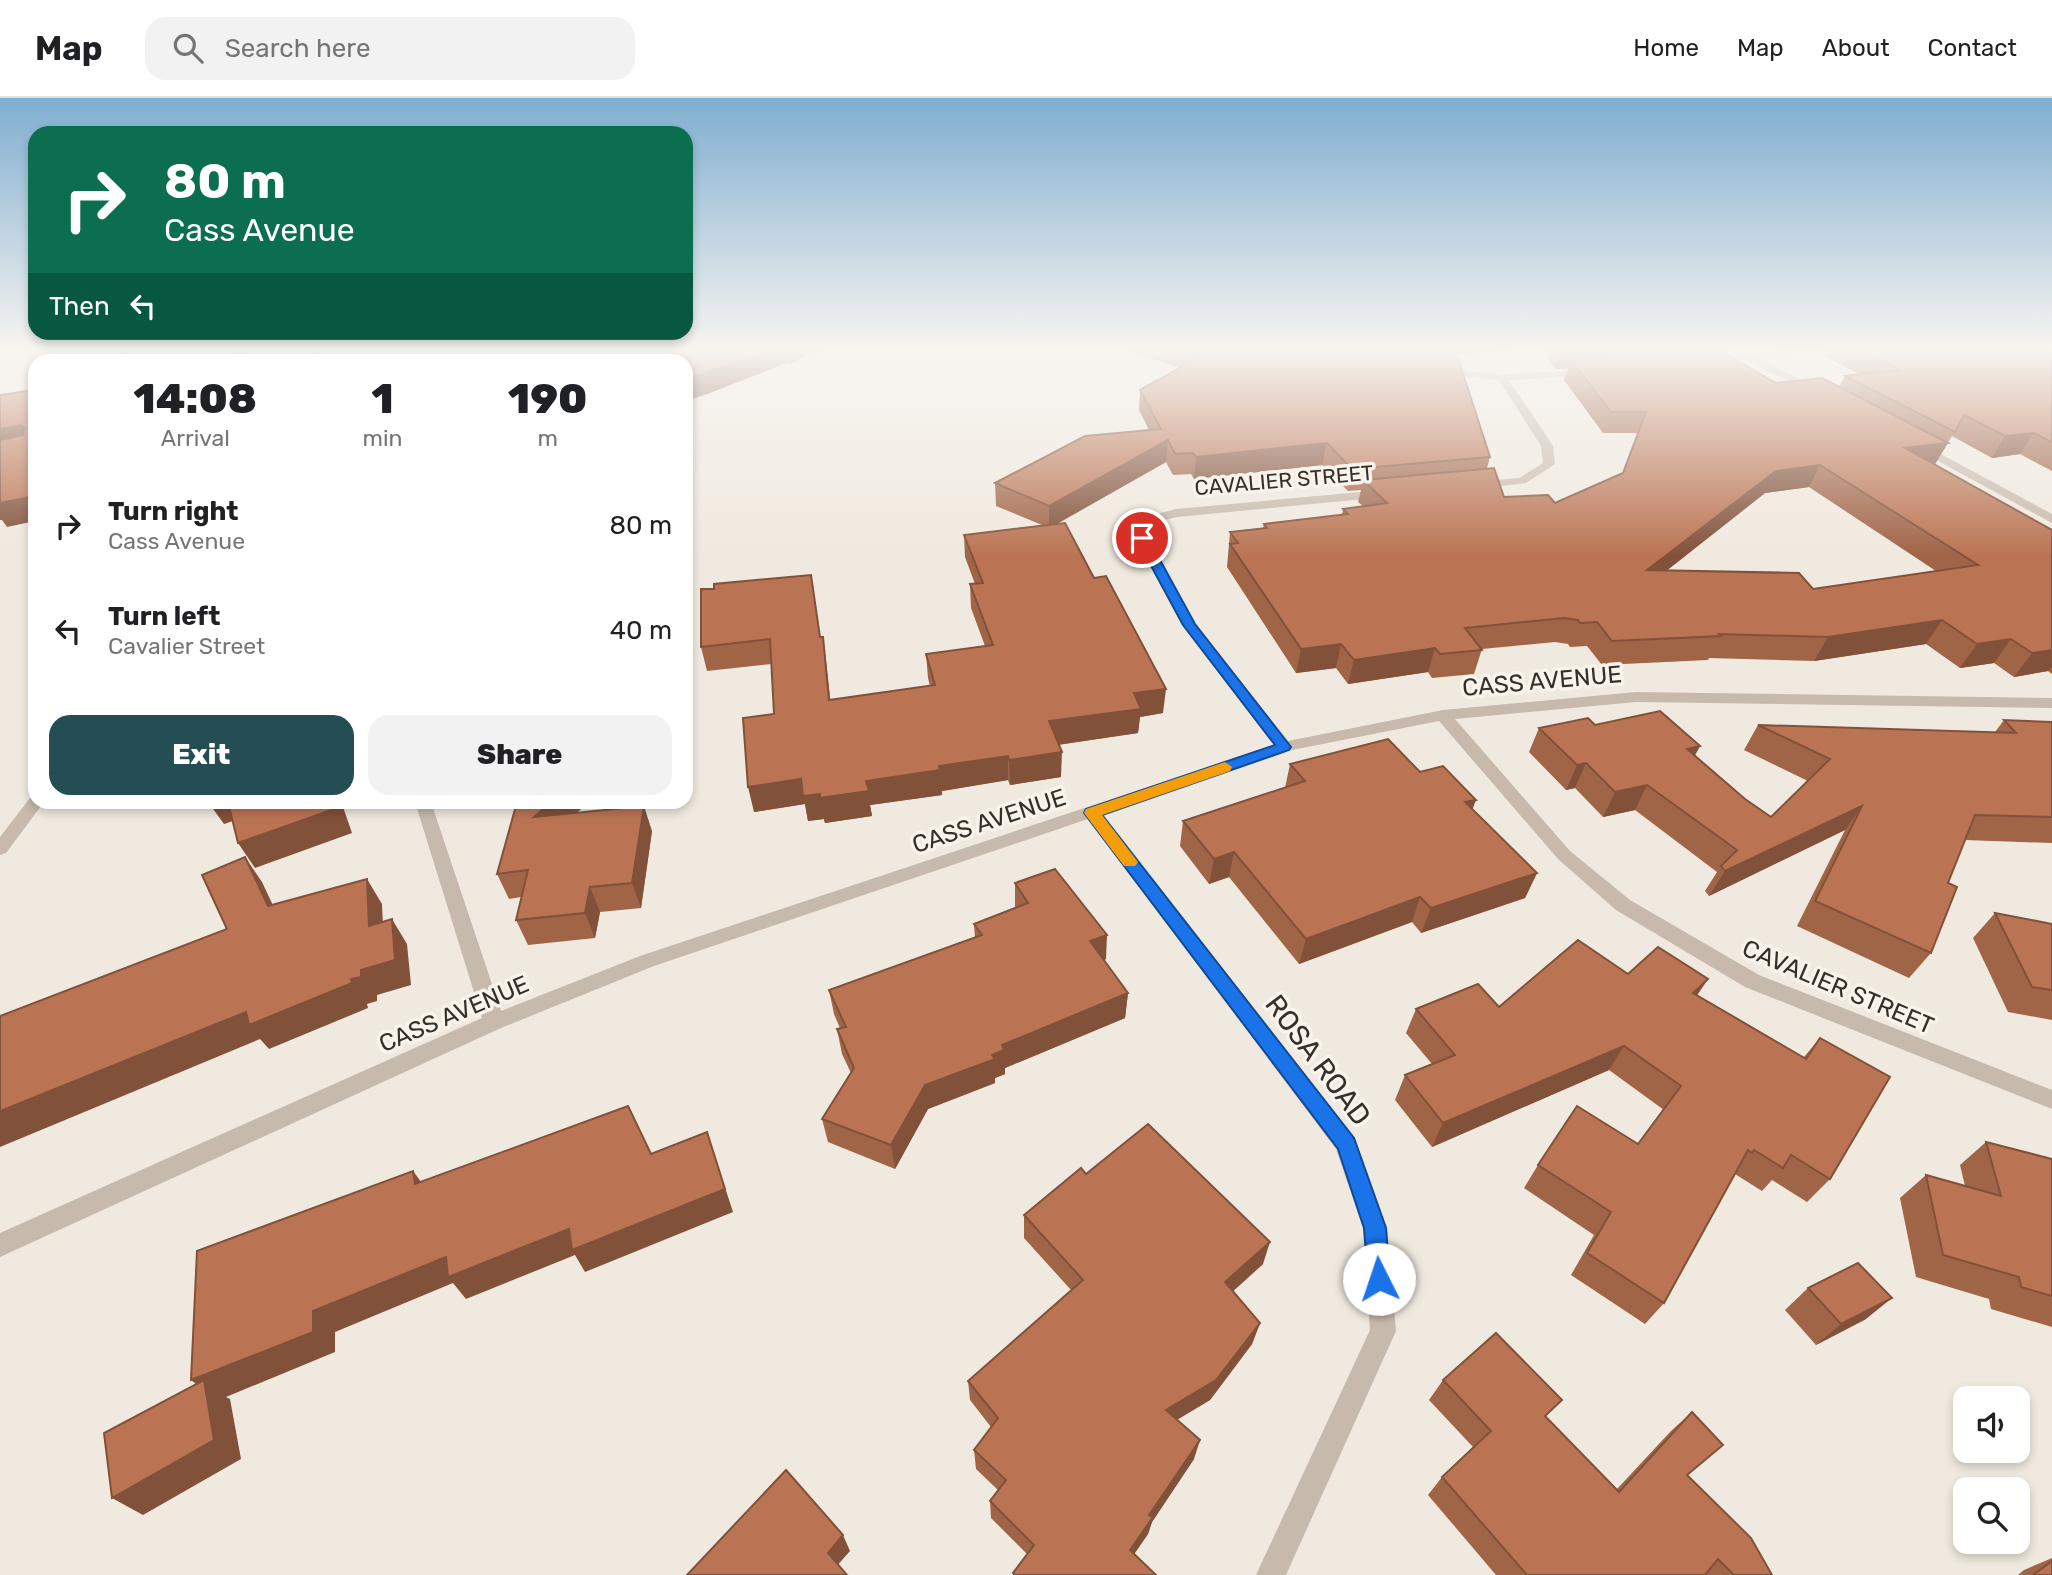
<!DOCTYPE html>
<style>
:root{--surface:#fff;--page:#f2f2f2;--text:#202124;--muted:#757577;--line:#e0e0e0;--accent:#244d54}
body{margin:0;font-family:Rubik,sans-serif;background:var(--page);color:var(--text);height:100vh;display:flex;flex-direction:column;font-size:26px;white-space:nowrap}
*{box-sizing:border-box;margin:0}
p{font-size:23px;color:var(--muted)}
.icon{flex:none;width:38px;height:38px;fill:none;stroke:currentColor;stroke-width:2;stroke-linecap:round;stroke-linejoin:round}
.map{position:relative;flex:1;overflow:hidden}
.details{position:absolute;left:28px;top:256px;width:665px;height:455px;display:flex;flex-direction:column;background:var(--surface);border-radius:21px;box-shadow:0 4px 10px #0003}
.details>*{flex:none}
.hud{position:absolute;left:28px;top:28px;width:665px;height:214px;border-radius:21px;box-shadow:0 4px 10px #0003;background:#0b6e4f;color:#fff;overflow:hidden}
.controls{position:absolute;left:1953px;top:1288px;display:grid;gap:14px}
.controls a{display:grid;place-items:center;width:77px;height:77px;border-radius:14px;background:var(--surface);box-shadow:0 4px 10px #0003;font-size:35px}
.pin{position:absolute;display:grid;place-items:center;width:60px;height:60px;color:#fff;margin:-30px;border:4px solid #fff;border-radius:50%;box-shadow:0 2px 7px #0007}
.me{position:absolute;width:77px;margin:-38px;rotate:356deg;stroke-linejoin:round;filter:drop-shadow(0 0 5px #0008)}
.turn{display:flex;align-items:center;gap:24px;height:147px;padding:0 21px;font-size:32px}
.turn .icon{width:91px;height:91px;stroke-width:2.5}
.turn b{display:block;font-size:49px;line-height:60px}
.then{display:flex;align-items:center;height:66px;padding:0 21px;background:#0003;gap:14px;font-size:26px}
.eta{display:flex;justify-content:space-evenly;align-items:center;height:119px;text-align:center}
.eta b{font-size:42px;font-weight:800;line-height:49px}
.button{display:flex;gap:14px;margin-top:auto;padding:14px 21px}
.button a{flex:1;height:80px;border-radius:21px;background:var(--accent);color:#fff;font-size:28px;font-weight:800;line-height:80px;text-align:center}
.button a+a{background:var(--page);color:var(--text)}
ul{padding:0;list-style:none}
li{display:flex;align-items:center;gap:21px;height:105px;padding:0 21px}
li div{flex:1}
li b{display:block;font-size:26px}
li em{font-style:normal}
header{display:flex;align-items:center;gap:42px;box-sizing:border-box;height:98px;padding:0 35px;background:var(--surface);border-bottom:2px solid var(--line)}
header strong{font-size:33px}
nav{display:flex;gap:38px;margin-inline-start:auto;font-size:24px}
.search{width:490px;height:63px;background:var(--page);display:flex;align-items:center;gap:18px;box-sizing:border-box;padding:0 24px;border-radius:21px;color:var(--muted);font-size:26px}
.map>svg:first-child{display:block}
</style>
<header>
<strong>Map</strong>
<div class="search"><svg class="icon" aria-label="search" viewBox="0 0 24 24"><circle cx="10" cy="10" r="6"/><path d="M15 15l6 6"/></svg>Search here</div>
<nav><a>Home</a><a>Map</a><a>About</a><a>Contact</a></nav>
</header>
<div class="map">
<svg width="2052" height="1477" viewBox="0 0 2052 1477">
<rect width="100%" height="100%" fill="#f0e9df"/>
<g fill="none" stroke-linecap="round" stroke-linejoin="round">
<g fill="#c7baac" fill-rule="evenodd">
<path d="M316,251h13l-20,11h-12z"/>
<path d="M1795,251h36l-5,3 -67,6 60,31v4h-8l-65,-33 -35,3 -5,-3 5,-3z"/>
<path d="M1439,271l63,5 87,-4 5,3 -5,3 -80,4 44,66 2,18 -29,19 -50,6 -4,-1v-6l47,-4 24,-15 -2,-17 -42,-66 -64,-6v-4z"/>
<path d="M1916,347h8l128,69v9l-136,-74z"/>
<path d="M1382,392l4,1v6l-209,20 -22,5 -7,16 47,86 93,117 155,-31 193,-18 416,6v10l-416,-6 -181,17 115,132 60,49 129,75 293,115v19l-307,-122 -129,-77 -58,-51 -119,-138 -152,30 -184,63 251,323 33,91 9,103 -110,244h-30l114,-245 -7,-102 -27,-79 -248,-330 -434,147 -153,62 -501,229v-24l482,-215 -67,-216h16l70,209 139,-55 634,-211 -92,-120 -46,-87 10,-21 30,-8z"/>
<path d="M35,699v5h9l-38,51 -6,2v-18l30,-39z"/>
</g>
</g>
<g fill="#a06447" fill-rule="evenodd">
<path d="M285,251h26l-6,3z"/>
<path d="M320,251h507l-10,6 -6,-2 -21,11 -4,-1 -79,31 -386,-44z"/>
<path d="M1129,251h391l-69,7v2l39,99 -3,11 17,29 51,6 68,-30 15,-40h-35l-39,-53 4,-12 -12,1 -14,-20h175l59,34 63,4 6,-11 14,-2 -37,-19 3,-6h227v122l-32,-17 -28,4 -40,-22 -17,28 117,66v144l-4,-3 -34,6 -20,-14 -34,5 -34,-24 -112,17 -105,-3 -1,2 -106,5 -15,-19 -17,1 -2,-3 -13,-2 -73,7 -8,25 -42,4 -4,-6 -80,12 -12,-16 -40,5 -69,-106 3,-35 33,-4 1,-4 78,-9 1,-6 20,-3 -5,-4 3,-12 -13,1 -26,-26 -128,14 -3,-5 -18,1 -7,-13 -109,62 106,189 -23,4 -2,16 -80,12 3,32 -51,8 -2,-5 -66,11v4l-72,10 2,11 -47,7 -1,-4 -16,2 -3,-17 -51,8 20,-98 -3,-50 -64,7 -6,-24v-58l119,48h3l7,63 100,-14 -2,-8 -2,-24 59,-8 -14,-38 -1,-24h5l-10,-27 -1,-22 78,-10 -46,-19 -1,-23 154,-53 -10,-20 1,-20 40,-22 -45,-15zM1809,389l127,84 -123,18 -147,-18 99,-78z"/>
<path d="M2004,622l48,2v121l-87,-3 -17,43 -17,70 -22,25 -112,-52 48,-96 -136,66 -4,-5 12,-19 -82,-62 -32,7 -28,-29 -9,2 -37,-38 10,-24 56,-3 105,21 -5,9 50,44 26,18 37,-36 -64,-31 14,-25 237,7z"/>
<path d="M1290,666l130,8 53,38 64,63 -12,25 -104,35 -9,-11 -113,42 -70,-87 -20,7 -29,-38 3,-25 102,-33z"/>
<path d="M508,704h81l-13,11 76,18 -11,77 -41,4 -5,26 -67,7 -12,-25 5,-23 -12,2 -12,-25 19,-68 -8,-3z"/>
<path d="M1015,785l91,76 -2,1 24,33 -3,25 -120,50v6l-10,4v5l-67,26 -33,60 -67,-27 -6,-23 29,-46 -9,-19 -5,-25 3,-1 -6,-14 -5,-24 146,-52 -1,-14 41,-16z"/>
<path d="M1995,815l57,11v96l-44,-8 -35,-74z"/>
<path d="M1628,876l80,5 -11,16 107,62 16,-19 10,141 -23,23 -35,-22 -10,11 -27,-17 -71,129 -19,21 -74,-49 23,-40 -70,-47 14,-23 100,-21 26,-34 -55,-40 -177,77 -37,-47 10,-25 27,-11 -26,-31 10,-24 83,-2z"/>
<path d="M1986,1044l66,17v168l-61,-18 -2,-10 -73,-22 -16,-79 26,-23 39,11 -5,-21z"/>
<path d="M1086,1076l177,90 -30,27 27,32 -8,21 -42,56 -33,20 17,39 -42,63 -4,12 -14,20 22,21h-143v-2l14,-19 -36,-36 -1,-17 8,-11 -22,-21 -2,-19 17,-23 -21,-27 -2,-19 103,-91 -47,-52v-23z"/>
<path d="M1808,1190l58,31 -50,26 -31,-35z"/>
<path d="M1443,1282l103,38 70,72 55,-59 21,-19 -5,63 85,100h-276l-68,-80 14,-18 31,-30 -44,-47z"/>
<path d="M2052,1460v17h-34l6,-5z"/>
</g>
<g fill="#82513a">
<path d="M234,251h19l-6,11h-19z"/>
<path d="M769,251h15l2,14 -79,31 -21,7v-22z"/>
<path d="M787,251h24v4l-21,11z"/>
<path d="M816,251h11l-10,6z"/>
<path d="M1453,251h67l-69,7z"/>
<path d="M1563,251h129l-121,11 -3,8 -12,1z"/>
<path d="M21,327l13,21 -34,7v-24z"/>
<path d="M2034,335l-14,21 -28,4 13,-22z"/>
<path d="M1168,342l-2,22 -117,66v-22z"/>
<path d="M1327,345l-5,22 -128,14 2,-22z"/>
<path d="M1948,345l-13,21 -30,-16z"/>
<path d="M1820,367l-11,22 -44,6 -128,101 10,-24 129,-99z"/>
<path d="M35,398v25l-28,6 -5,-7h-2v-17z"/>
<path d="M1942,522l-16,24 -112,17 14,-24z"/>
<path d="M823,539l3,24 7,64 -4,-25z"/>
<path d="M2011,541l-17,24 -34,5 17,-24z"/>
<path d="M1341,546l-5,24 -40,5 5,-24z"/>
<path d="M1435,550l-7,24 -80,12 6,-24z"/>
<path d="M2052,552v17l-4,4 -34,6 18,-24z"/>
<path d="M1166,591l-3,24 -23,4 -2,16 -89,13v-25l85,-28z"/>
<path d="M1700,648l-13,24v-21z"/>
<path d="M1062,654l-1,25 -51,8 -1,-25z"/>
<path d="M1008,658v24l-66,11v4l-72,10 2,11 -47,7 -1,-4 -16,2 -3,-17 -51,8 -6,-25 53,-8 65,2 73,-15z"/>
<path d="M1586,665l-11,25 -9,2 11,-25z"/>
<path d="M1647,687l-12,25 -32,7 12,-25z"/>
<path d="M1476,702l-9,24 -2,-22z"/>
<path d="M208,704h24l10,16 -18,6z"/>
<path d="M335,704h13l-6,2 10,29 -97,35 -17,-25z"/>
<path d="M551,704h38l-45,40 -10,-25z"/>
<path d="M644,708l8,25 -11,77 -9,-25z"/>
<path d="M1862,708l-17,24 -136,66 16,-25z"/>
<path d="M1234,754l-5,25 -20,7 5,-25z"/>
<path d="M245,759l17,25 23,49 -17,-25z"/>
<path d="M1537,775l-12,25 -104,35 10,-25z"/>
<path d="M367,781l15,25 2,47 -15,-25z"/>
<path d="M590,789l10,25 -5,26 -10,-25z"/>
<path d="M1420,799l-8,25 -113,42 7,-25z"/>
<path d="M392,821l15,25 4,41 -34,10v6l-10,3 1,4 -99,41 -9,-10 -260,108v-36l246,-99 105,-33 10,-9z"/>
<path d="M1107,837l-1,24 -17,7 1,-25z"/>
<path d="M1708,881l-17,25 2,-11z"/>
<path d="M1128,895l-3,25 -120,50v6l-10,4v5l-67,26 -33,60 -4,-24 34,-60 77,-40z"/>
<path d="M1624,948l-15,24 -177,77 11,-24z"/>
<path d="M707,1034l26,80 -148,60 -10,-17 -109,44 -13,-16 -118,49v20l-109,45 4,2 11,60 -98,56 -31,-17 93,-107 -14,-11 122,-69z"/>
<path d="M413,1073l17,23 -15,-10z"/>
<path d="M1270,1144l-7,22 -44,40 6,-22z"/>
<path d="M1892,1200l-26,21 -50,26 25,-21z"/>
<path d="M1260,1225l-8,21 -42,56 -49,29 5,-19z"/>
<path d="M1200,1342l-6,19 -42,63 -4,12 -22,32 4,-16 19,-35z"/>
<path d="M843,1437l7,16 -15,17 -7,-15z"/>
</g>
<g fill="#ba7453" stroke="#82513a" stroke-width="2" fill-rule="evenodd">
<path d="M131,251h103l-6,11h-121z"/>
<path d="M321,251h448l-66,25 -17,5v-19h-371z"/>
<path d="M1185,251h200l22,5 51,4 32,99 -138,12 -25,-26 -131,14 -3,-4 -18,1 -7,-14 -119,66 -54,-23 90,-47 76,-7 -21,-39 63,-35z"/>
<path d="M1692,251h25l59,34 46,-5 126,65 -43,5 147,82v120l-20,3 -21,-14 -34,5 -35,-24 -114,17 -109,-3 2,2 -109,5 -15,-19 -17,1 -2,-3 -14,-2 -99,10 17,22 -42,4 -5,-6 -81,12 -13,-16 -40,5 -71,-105 8,-1 -8,-11 37,-4 -3,-4 84,-10 -5,-5 44,-6 -24,-23 131,-12 10,29 44,-2 7,8 68,-30 23,-61h-35l-40,-52zM1820,367l158,100 -165,24 -14,-16 -152,-3 129,-99z"/>
<path d="M1859,251h193v93l-18,-9 -29,3 -41,-21 -9,17 -110,-56 55,-6z"/>
<path d="M35,292v106l-35,7v-63l23,-5 1,-7 -3,-3 -21,4v-34z"/>
<path d="M1065,425l29,55 12,-2 60,113 -32,4 7,16 -92,12 13,31 -53,8 -1,-4 -69,10 1,4 -74,11 3,10 -49,7v-4l-17,2 -2,-17 -53,8 -5,-69 31,-4 -4,-75 -69,8v-58h13v-5l97,-9 9,62h3l6,63 106,-15 -9,-31 67,-9 -23,-61 13,-1 -19,-48z"/>
<path d="M1660,613l40,35 -13,3 58,50 26,18 59,-58 -72,-34 258,8 -12,-13 48,2v95l-77,-2 -27,68 9,4 -26,66 -116,-52 47,-95 -137,65 -4,-5 16,-16 -90,-65 -32,7 -29,-29 -9,2 -38,-37 49,-10 7,7z"/>
<path d="M1388,641l32,33 23,-6 33,34 -11,2 72,71 -106,35 -11,-11 -114,42 -72,-87 -20,7 -31,-38 122,-40 -15,-17z"/>
<path d="M228,704h107l2,6 -99,35z"/>
<path d="M517,704h34l-17,15 110,-11 -12,77 -42,4 -5,26 -69,7 12,-50 -31,4z"/>
<path d="M245,759l23,49 99,-27 2,47 23,-7 3,41 -34,10v7l-10,2 1,4 -103,42 -3,-13 -246,99v-95l227,-87 -25,-54z"/>
<path d="M1055,771l52,66 -17,6 38,52 -126,52 2,5 -12,5 3,4 -70,26 -34,60 -69,-26 32,-51 -17,-39 9,-2 -17,-37 153,-55 -8,-11 54,-21 -13,-20z"/>
<path d="M1995,815l57,11v66l-20,-3z"/>
<path d="M1578,842l50,34 30,-27 50,32 -15,14 113,66 14,-21 70,39 -60,102 -39,-24 -8,13 -29,-18 -2,3 -4,-3 -84,153 -77,-50 24,-41 -73,-47 39,-59 61,38 43,-58 -57,-40 -181,77 -38,-48 50,-20 -39,-46 62,-25 21,23z"/>
<path d="M628,1008l23,48 56,-22 18,57 -153,61 -3,-21 -121,48 -2,-20 -133,54v21l-122,48 6,-129 216,-80 2,13z"/>
<path d="M1148,1026l122,118 -45,40 35,41 -44,57 -50,30 34,30 -51,75 4,2 -23,33 26,25h-141l-2,-2 21,-28 -44,-44 16,-21 -32,-30 24,-32 -30,-37 115,-101 -59,-65 57,-47 5,6z"/>
<path d="M1986,1044l66,17v137l-31,-9 -2,-10 -76,-22 -17,-80 75,21z"/>
<path d="M1858,1165l34,35 -51,26 -33,-36z"/>
<path d="M1496,1235l66,67 -17,16 74,76 73,-80 31,33 -36,30 64,63 21,37h-38l-16,-16 -13,16h-178l-85,-98 49,-46 -48,-51z"/>
<path d="M204,1282l10,60 -102,58 -8,-65z"/>
<path d="M786,1372l57,65 -15,18 19,22h-160z"/>
<path d="M2052,1463v14h-19z"/>
</g>
<linearGradient id="sky" x2="0" y2="1"><stop stop-color="#7faed0"/><stop offset="0.55" stop-color="#f8f5f1"/><stop offset="1" stop-color="#f8f5f1" stop-opacity="0"/></linearGradient>
<rect width="2052" height="458" fill="url(#sky)"/>
<path fill="#1a73e8" stroke="#114b97" stroke-width="2" d="M1142,437l6,3 47,86 96,123 -2,3 -187,65 252,323 32,90 4,51 -3,8 -8,3 -8,-3 -3,-8 -4,-51 -26,-79 -254,-336 2,-4 189,-64 -92,-120 -47,-87z"/>
<path fill="#f59e0b" d="M1225,664l7,5 -2,4 -128,44 33,43 3,4 -3,4h-11l-40,-53 2,-4z"/>
<g text-anchor="middle" dominant-baseline="central" stroke-width="7" stroke-linejoin="round" paint-order="stroke">
<g font-size="21" fill="#362f2a" stroke="#f8f3eb">
<text transform="translate(1284 382) rotate(-5)">CAVALIER STREET</text>
</g>
<g font-size="24" fill="#362f2a" stroke="#f8f3eb">
<text transform="translate(1542 583) rotate(-5)">CASS AVENUE</text>
<text transform="translate(989 723) rotate(-18)">CASS AVENUE</text>
<text transform="translate(1838 889) rotate(23)">CAVALIER STREET</text>
<text transform="translate(454 916) rotate(-23)">CASS AVENUE</text>
</g>
<g font-size="28" fill="#362f2a" stroke="#f8f3eb">
<text transform="translate(1318 962) rotate(53)">ROSA ROAD</text>
</g>
</g>
</svg>
<div class="controls">
<a><svg class="icon" aria-label="sound" viewBox="0 0 24 24"><path d="M4 9h4l5-4v14l-5-4H4zM17 9q2 3 0 6"/></svg></a>
<a><svg class="icon" aria-label="search" viewBox="0 0 24 24"><circle cx="10" cy="10" r="6"/><path d="M15 15l6 6"/></svg></a>
</div>
<div class="pin" style="left:1142px;top:440px;background:#d93025"><svg class="icon" aria-label="arrive" viewBox="0 0 24 24"><path d="M6 21V4h12l-3 4 3 4H6"/></svg></div>
<svg class="me" style="left:1379px;top:1181px" viewBox="-20 -20 40 40"><circle r="19" fill="#fff"/><path d="M0-13L10 11 0 6-10 11z" fill="#1a73e8"/></svg>
<div class="hud">
<div class="turn"><svg class="icon" aria-label="right" viewBox="0 0 24 24"><path d="M7 20v-9h11M14 6l5 5-5 5"/></svg><div><b>80 m</b>Cass Avenue</div></div>
<div class="then">Then<svg class="icon" aria-label="left" viewBox="0 0 24 24"><path d="M17 20v-9H6M10 6l-5 5 5 5"/></svg></div>
</div>
<section class="details">
<div class="eta">
<div><b>14:08</b><p>Arrival</p></div>
<div><b>1</b><p>min</p></div>
<div><b>190</b><p>m</p></div>
</div>
<ul>
<li><svg class="icon" aria-label="right" viewBox="0 0 24 24"><path d="M7 20v-9h11M14 6l5 5-5 5"/></svg><div><b>Turn right</b><p>Cass Avenue</p></div><em>80 m</em></li>
<li><svg class="icon" aria-label="left" viewBox="0 0 24 24"><path d="M17 20v-9H6M10 6l-5 5 5 5"/></svg><div><b>Turn left</b><p>Cavalier Street</p></div><em>40 m</em></li>
</ul>
<div class="button"><a>Exit</a><a>Share</a></div>
</section>
</div>
